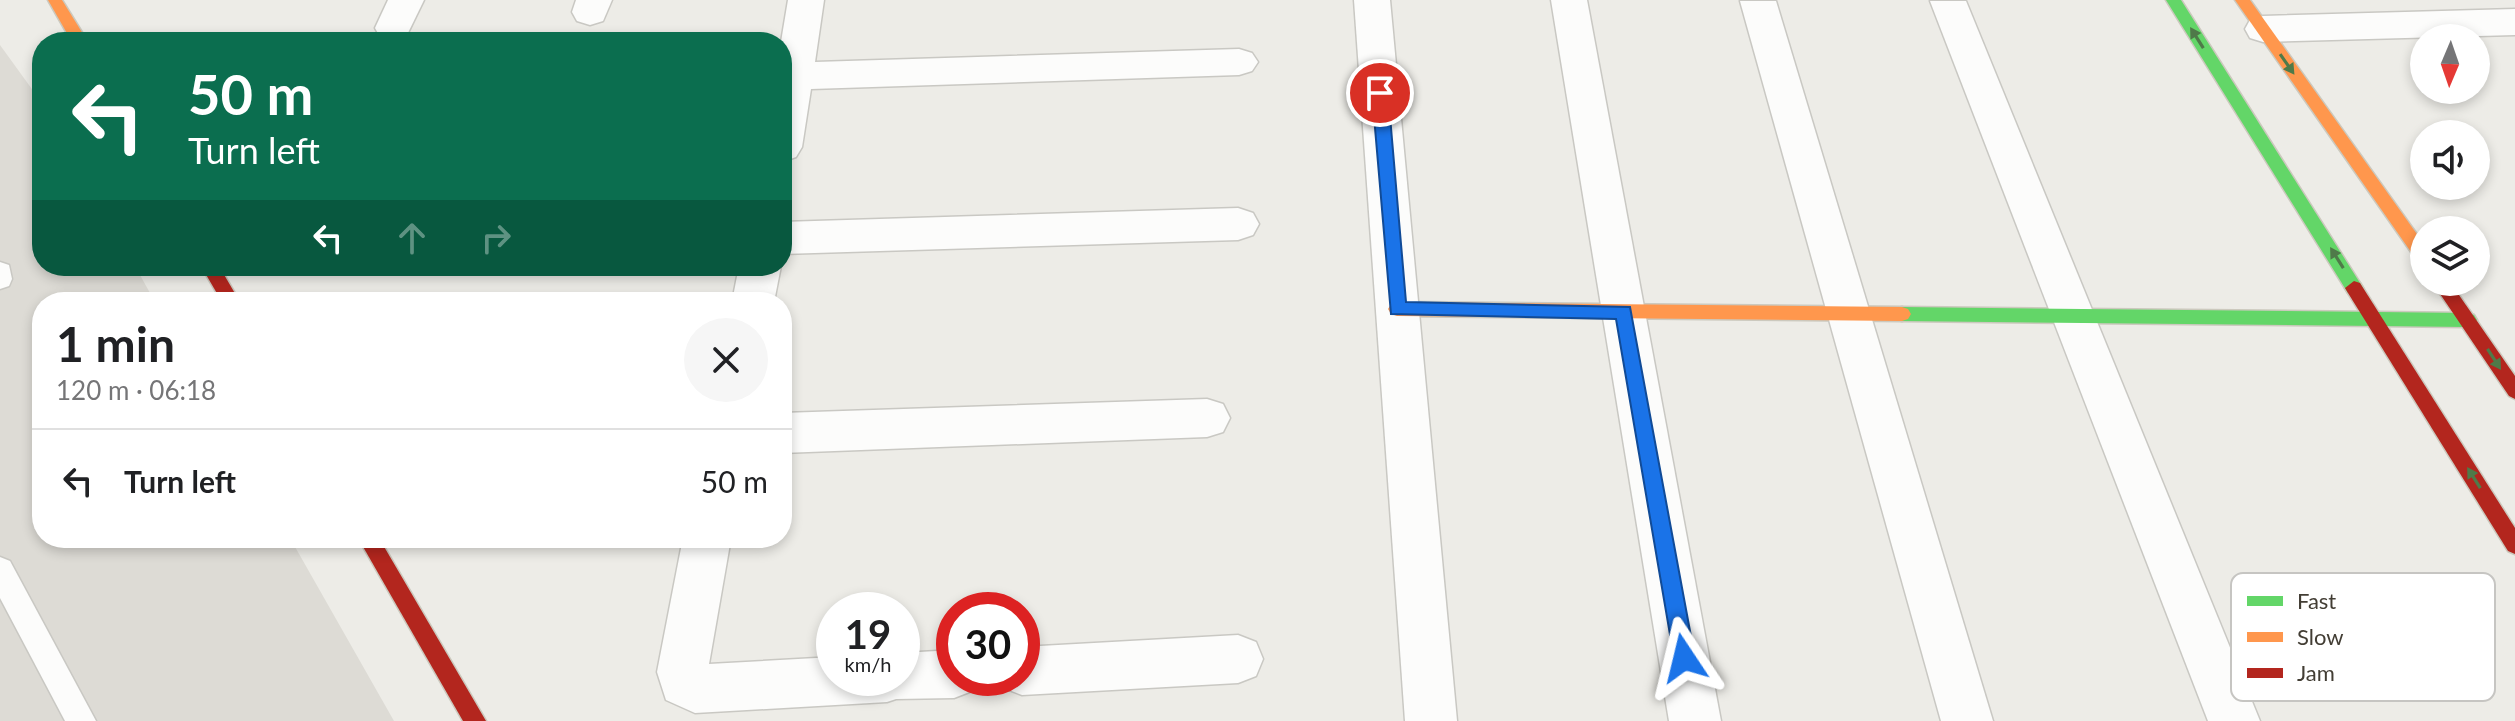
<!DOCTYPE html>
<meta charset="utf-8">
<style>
:root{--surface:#fff;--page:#f6f6f6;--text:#202124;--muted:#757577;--line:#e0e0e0}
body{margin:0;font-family:Lato,sans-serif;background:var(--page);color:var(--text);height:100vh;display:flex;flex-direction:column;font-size:30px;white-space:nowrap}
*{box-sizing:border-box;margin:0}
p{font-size:26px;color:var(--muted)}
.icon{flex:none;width:44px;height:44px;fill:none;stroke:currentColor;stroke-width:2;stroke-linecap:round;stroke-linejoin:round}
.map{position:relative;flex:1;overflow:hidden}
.sheet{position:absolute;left:32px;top:292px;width:760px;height:256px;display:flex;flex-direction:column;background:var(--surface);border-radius:32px;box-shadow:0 4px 12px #0003}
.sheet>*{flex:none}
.banner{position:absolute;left:32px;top:32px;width:760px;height:244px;border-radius:32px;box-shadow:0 4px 12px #0003;background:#0b6e4f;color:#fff;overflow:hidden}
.needle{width:52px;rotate:182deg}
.buttons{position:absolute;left:2410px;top:24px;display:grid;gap:16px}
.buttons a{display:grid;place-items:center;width:80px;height:80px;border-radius:50%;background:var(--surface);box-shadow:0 4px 12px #0003;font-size:40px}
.speed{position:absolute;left:816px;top:592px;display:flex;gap:16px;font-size:40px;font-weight:700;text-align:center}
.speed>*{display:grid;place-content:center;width:104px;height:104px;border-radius:50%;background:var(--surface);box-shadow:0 4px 12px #0003;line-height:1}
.speed small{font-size:20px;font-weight:400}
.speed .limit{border:12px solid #d22;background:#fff;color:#111}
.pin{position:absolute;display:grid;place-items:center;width:68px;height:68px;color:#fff;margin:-34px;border:4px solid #fff;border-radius:50%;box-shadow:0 2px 8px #0007}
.me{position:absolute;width:88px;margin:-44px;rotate:350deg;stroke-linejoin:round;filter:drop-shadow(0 0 6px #0008)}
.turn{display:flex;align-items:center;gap:28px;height:168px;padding:0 24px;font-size:36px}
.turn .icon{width:104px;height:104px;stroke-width:2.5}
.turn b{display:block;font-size:56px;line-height:68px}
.lanes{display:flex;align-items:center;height:76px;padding:0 24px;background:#0003;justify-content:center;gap:40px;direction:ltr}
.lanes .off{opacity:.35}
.round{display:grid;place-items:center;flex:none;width:84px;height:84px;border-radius:42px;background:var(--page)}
.headline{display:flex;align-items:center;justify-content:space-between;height:136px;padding:0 24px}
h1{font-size:48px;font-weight:700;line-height:60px}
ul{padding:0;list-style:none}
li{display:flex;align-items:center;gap:24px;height:104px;padding:0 24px;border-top:2px solid var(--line)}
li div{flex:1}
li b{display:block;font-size:30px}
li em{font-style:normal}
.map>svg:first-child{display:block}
</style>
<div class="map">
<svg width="2515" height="721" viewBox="0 0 2515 721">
<rect width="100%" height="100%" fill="#edece7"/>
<path fill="#dddbd5" d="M0,45l42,58v163h93l20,36h-113v236h248l104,183h-394z"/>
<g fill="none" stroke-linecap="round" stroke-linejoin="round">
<g stroke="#c9c8c3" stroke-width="3">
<g id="lane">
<path d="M0,262l9,3 3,14 -3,7 -9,3z"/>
<path d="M0,557l10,4 86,160h-31l-65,-123z"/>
</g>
</g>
<g stroke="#c9c8c3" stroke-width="3">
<g id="street">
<path d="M388,0h36l-18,37 -13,4 -13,-4 -5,-9z"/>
<path d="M576,0h36l-9,21 -13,4 -13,-4 -5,-9z"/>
<path d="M788,0h36l-9,62 424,-13 13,4 6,9 -6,9 -13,4 -428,14 -9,58 -6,10 -14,5 -1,-120z"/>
<path d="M1354,0h36l67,721h-52z"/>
<path d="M1551,0h36l134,721h-52z"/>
<path d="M1740,1h36l217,720h-52z"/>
<path d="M1930,1h36l294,720h-52z"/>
<path d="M2515,9v26l-252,7 -13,-4 -5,-9 5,-9 13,-4z"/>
<path d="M1238,208l15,5 6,11 -6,11 -15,5 -456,14v-32z"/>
<path d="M739,266h42l-7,36h-42z"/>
<path d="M1207,399l16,5 7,14 -7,14 -16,5 -425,16v-40z"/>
<path d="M683,538h48l-22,126 125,-7v21h68v-25l52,-3v28h24l-6,13 -18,7 -58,1 -9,3 -192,11 -29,-13 -9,-28z"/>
<path d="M1238,635l18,7 7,17 -7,17 -18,7 -216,12 -18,-7 -4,-10h22v-31z"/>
</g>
</g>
<g stroke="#ccc9be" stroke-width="3">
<g id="fast">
<path d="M2166,0h15l179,283 3,5 -3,5h-12z"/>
<path d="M1902,307l566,6 6,2 3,5 -3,5 -6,2 -566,-6 -6,-2 -3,-5 3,-5z"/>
</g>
</g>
<g stroke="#ccc9be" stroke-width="3">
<g id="slow">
<path d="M48,0h14l26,42h-16z"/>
<path d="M2235,0h15l174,244v20l-6,-2z"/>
<path d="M1397,302l505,5 6,2 3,5 -3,5 -6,2 -505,-5 -6,-2 -3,-5 3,-5z"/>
</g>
</g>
<g stroke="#ccc9be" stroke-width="3">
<g id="jam">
<path d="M201,266h18l21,36h-18z"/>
<path d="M2354,281l6,2 155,245v26l-7,-3 -160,-258 -3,-5z"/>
<path d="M2432,282h18l65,94v23l-6,-3z"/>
<path d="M358,538h21l107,183h-23z"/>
</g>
</g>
<use href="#lane" fill="#fcfcfb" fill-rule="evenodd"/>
<use href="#street" fill="#fcfcfb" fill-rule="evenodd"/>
<use href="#fast" fill="#63d668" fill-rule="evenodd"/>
<use href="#slow" fill="#ff974d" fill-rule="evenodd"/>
<use href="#jam" fill="#b3261e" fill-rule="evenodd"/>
</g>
<defs><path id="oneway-solid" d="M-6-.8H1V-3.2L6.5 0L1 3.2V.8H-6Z" transform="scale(2)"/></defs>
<g fill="#4f7a49">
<use href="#oneway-solid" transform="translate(2197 38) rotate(-122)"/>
<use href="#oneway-solid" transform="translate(2287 64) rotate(55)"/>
<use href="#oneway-solid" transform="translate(2337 258) rotate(-122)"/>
<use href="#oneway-solid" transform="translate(2494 359) rotate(57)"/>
<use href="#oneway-solid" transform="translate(2474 478) rotate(-122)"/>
</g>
<path fill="#1a73e8" stroke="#114b97" stroke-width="2" d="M1380,87l8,6 18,209 224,5 65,351 -3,7 -8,3 -7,-3 -3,-7 -58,-339 -225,-5 -19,-221z"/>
<rect x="2231" y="573" width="264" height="128" rx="12" fill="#fff" stroke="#c6c5c2" stroke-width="2"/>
<rect x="2247" y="596" width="36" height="10" fill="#63d668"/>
<rect x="2247" y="632" width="36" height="10" fill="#ff974d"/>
<rect x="2247" y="668" width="36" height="10" fill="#b3261e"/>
<g font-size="22" fill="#423d34">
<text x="2297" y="609">Fast</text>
<text x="2297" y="645">Slow</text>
<text x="2297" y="681">Jam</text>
</g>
</svg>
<div class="buttons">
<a><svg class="needle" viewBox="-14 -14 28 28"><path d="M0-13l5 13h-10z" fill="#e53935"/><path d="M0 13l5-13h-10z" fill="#757577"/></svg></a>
<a><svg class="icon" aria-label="sound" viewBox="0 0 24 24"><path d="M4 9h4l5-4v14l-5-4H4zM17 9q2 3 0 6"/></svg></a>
<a><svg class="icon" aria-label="layers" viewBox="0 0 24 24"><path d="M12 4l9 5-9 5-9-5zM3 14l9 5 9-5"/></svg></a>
</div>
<div class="speed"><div>19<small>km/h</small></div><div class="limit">30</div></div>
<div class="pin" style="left:1380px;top:93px;background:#d93025"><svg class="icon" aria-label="arrive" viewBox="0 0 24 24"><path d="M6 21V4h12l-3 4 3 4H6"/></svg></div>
<svg class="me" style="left:1684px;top:658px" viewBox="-20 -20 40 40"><path d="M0-17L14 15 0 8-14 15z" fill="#1a73e8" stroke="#fff" stroke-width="4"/></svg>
<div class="banner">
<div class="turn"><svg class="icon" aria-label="left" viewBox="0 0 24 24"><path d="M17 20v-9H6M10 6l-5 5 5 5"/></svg><div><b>50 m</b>Turn left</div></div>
<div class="lanes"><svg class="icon" aria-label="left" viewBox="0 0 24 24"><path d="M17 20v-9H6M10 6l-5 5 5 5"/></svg><svg class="icon off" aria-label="ahead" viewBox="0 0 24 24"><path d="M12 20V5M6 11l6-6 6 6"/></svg><svg class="icon off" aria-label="right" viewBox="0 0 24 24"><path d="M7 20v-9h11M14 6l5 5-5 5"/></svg></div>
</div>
<section class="sheet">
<div class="headline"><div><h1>1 min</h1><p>120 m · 06:18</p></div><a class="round"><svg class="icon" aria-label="close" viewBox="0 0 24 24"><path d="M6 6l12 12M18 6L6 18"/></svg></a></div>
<ul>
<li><svg class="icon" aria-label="left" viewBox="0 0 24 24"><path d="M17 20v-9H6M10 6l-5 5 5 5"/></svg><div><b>Turn left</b></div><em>50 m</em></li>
</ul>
</section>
</div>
